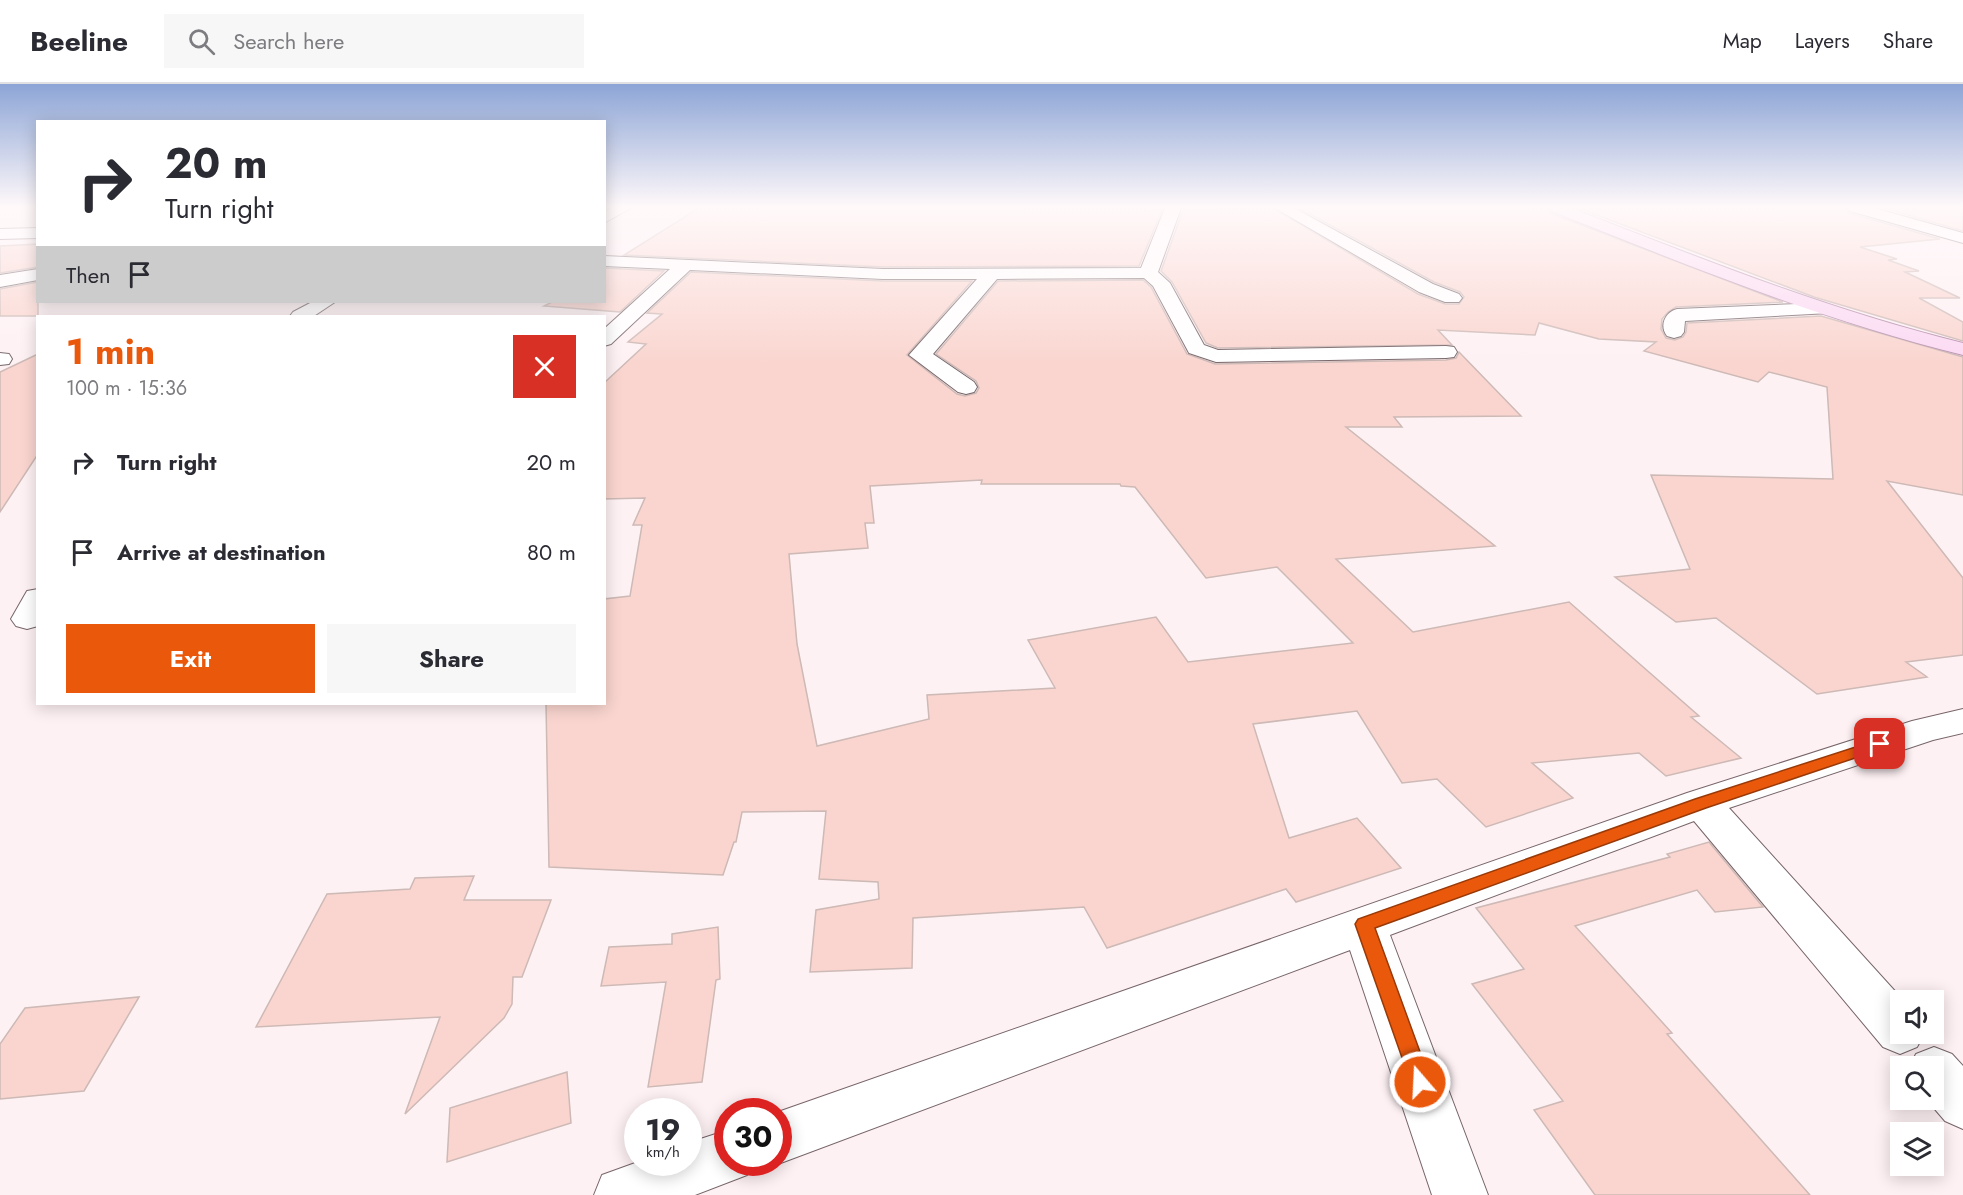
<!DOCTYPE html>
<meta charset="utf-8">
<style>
:root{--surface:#fff;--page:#f7f7f7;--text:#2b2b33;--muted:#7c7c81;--line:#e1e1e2;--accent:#ea580c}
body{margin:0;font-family:Jost,sans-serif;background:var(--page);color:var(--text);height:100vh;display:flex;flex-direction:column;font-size:22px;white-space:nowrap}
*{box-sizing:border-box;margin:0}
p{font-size:20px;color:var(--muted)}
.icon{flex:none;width:33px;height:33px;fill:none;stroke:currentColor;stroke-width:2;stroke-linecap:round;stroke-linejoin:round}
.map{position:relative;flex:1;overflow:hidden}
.panel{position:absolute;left:36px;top:231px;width:570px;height:390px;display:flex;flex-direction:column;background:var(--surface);border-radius:0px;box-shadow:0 3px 15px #0003}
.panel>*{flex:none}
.guide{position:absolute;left:36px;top:36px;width:570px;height:183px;border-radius:0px;box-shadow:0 3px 15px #0003;background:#fff;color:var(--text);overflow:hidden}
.buttons{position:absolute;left:1890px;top:906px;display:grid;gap:12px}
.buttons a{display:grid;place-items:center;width:54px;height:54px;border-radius:0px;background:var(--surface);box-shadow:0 3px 15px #0003;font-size:30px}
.speed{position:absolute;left:624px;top:1014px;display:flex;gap:12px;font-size:30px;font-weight:700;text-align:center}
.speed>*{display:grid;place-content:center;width:78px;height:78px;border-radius:50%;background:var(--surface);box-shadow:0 3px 15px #0003;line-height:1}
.speed small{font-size:15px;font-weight:400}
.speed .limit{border:9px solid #d22;background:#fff;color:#111}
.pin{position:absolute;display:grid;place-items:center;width:51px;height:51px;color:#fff;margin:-26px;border-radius:12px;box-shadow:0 3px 9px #0006}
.me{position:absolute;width:66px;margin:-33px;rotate:341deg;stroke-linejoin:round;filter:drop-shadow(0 0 4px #0008)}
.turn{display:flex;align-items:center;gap:21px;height:126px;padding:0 30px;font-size:27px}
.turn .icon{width:78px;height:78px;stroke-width:2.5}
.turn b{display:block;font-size:42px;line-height:51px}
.then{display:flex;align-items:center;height:57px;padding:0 30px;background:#0003;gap:12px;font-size:22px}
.round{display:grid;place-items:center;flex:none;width:63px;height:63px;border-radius:0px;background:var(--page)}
.headline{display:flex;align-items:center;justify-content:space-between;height:102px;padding:0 30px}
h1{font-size:36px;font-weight:700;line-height:45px;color:var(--accent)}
.action{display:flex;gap:12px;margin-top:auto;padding:12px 30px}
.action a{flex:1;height:69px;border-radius:0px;background:var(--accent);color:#fff;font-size:24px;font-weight:700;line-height:69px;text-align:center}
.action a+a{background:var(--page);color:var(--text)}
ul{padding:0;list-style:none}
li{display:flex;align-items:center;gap:18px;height:90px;padding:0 30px}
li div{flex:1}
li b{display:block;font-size:22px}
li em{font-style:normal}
header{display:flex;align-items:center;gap:36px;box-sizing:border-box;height:84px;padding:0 30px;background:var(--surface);border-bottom:2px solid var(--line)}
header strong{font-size:28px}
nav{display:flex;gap:33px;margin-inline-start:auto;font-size:21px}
.search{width:420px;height:54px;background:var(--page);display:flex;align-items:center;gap:15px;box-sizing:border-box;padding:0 21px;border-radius:0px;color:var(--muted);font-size:22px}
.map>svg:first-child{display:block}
</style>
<header>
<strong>Beeline</strong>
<div class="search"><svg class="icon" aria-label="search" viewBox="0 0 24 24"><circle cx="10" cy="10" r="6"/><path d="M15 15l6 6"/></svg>Search here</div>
<nav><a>Map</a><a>Layers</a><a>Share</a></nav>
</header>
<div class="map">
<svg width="1963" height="1111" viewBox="0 0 1963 1111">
<rect width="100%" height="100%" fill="#fef1f4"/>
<g fill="#fad5cf" stroke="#cdb9b5" stroke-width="1.5" fill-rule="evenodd">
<path d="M699,124h446v3l17,-1 -23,56 -256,1 -259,-12z"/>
<path d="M1273,124l145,86 27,10h14l5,-7 -4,-5 -26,-10 -135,-74h248l3,5 233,89 -107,5 -8,5 -6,7 -1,10 5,9 9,2 8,-3 3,-5 1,-9 134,-7 142,41v138l-76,-14 76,97v77l-57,7 21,15 -110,17 -101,-76 -40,4 -61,-45 75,-8 -39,-94 182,4 -6,-92 -58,-15 -11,10 -114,-31 12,-9 -57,-3 -60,-16 -4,12 -97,-5 14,15 -234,3 -12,-5 -34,-61 -11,-11 22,-61z"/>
<path d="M1578,124h268l3,5 91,26 -80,8 37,12 -9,1 31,11 -14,1 55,26h-41l44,24v19l-149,-44z"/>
<path d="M1884,124h79v23z"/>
<path d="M38,160v23l-38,6v-27z"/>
<path d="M604,184l60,3 -44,41 -76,-6 8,-4h52z"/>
<path d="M691,188l192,9h89l-65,74 50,39 8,2 11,-3 3,-5 -3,-7 -40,-27 62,-73 145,-1 8,7 36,67 28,10 231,-4 10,-2 3,-6 62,64 -127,1 8,10h-56l149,119 -159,13 77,73 156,-30 130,114 -8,1 50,41 -75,18 -27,-23 -107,10 41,35 -87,29 -49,-48 -35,4 -45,-72 -104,13 36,114 68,-20 44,50 -105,34 -10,-13 -179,59 -23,-41 -171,11 -1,50 -102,4 6,-62 63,-11 -1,-17 -59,-3 7,-68 -84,1 -6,30h-2l-11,33 -174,-8 -3,-163h58v-105l26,-3 12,-71h-9l12,-27 -41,1v-116l42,-39 -18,-2 34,-28 -15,-1zM982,396l-1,4h139l1,2 14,1 71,91 71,-11 76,76 -165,19 -32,-45 -128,23 27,48 -128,7 2,24 -112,27 -20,-102 -8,-90 79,-6 -3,-25h9l-4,-37z"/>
<path d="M38,198v34h-38v-27z"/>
<path d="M38,270v100l-38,58v-140z"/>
<path d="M1709,758l54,65 -48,5 -18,-22 -122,36 97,107 -5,1 143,161h-215l-61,-85 29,-9 -91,-117 52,-15 -48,-61 194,-51 -3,-3z"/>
<path d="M474,792l-10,24h87l-29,77h-9l-1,27 -8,14 -99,96 35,-97 -184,10 71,-133 83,-5 5,-11z"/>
<path d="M718,843l2,52 -4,1 -14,102 -54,5 18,-105 -65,4 8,-39 63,-3v-10z"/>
<path d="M139,913l-55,94 -84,8v-55l25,-36z"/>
<path d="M567,988l4,51 -124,39 3,-54z"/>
</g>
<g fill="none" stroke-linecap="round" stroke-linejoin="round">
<g stroke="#776569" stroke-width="2">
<g id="minor">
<path d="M611,124h20l-27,15v-11z"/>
<path d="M1165,124h16l-23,64 12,11 34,62 14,5 228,-4 8,1 3,5 -3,5 -8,1 -230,4 -27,-9 -36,-67 -9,-8 -147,1 -64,75 41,28 3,5 -3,5 -8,2 -8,-2 -49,-37 68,-76h-94l-193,-9 -79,74 -7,2v-17l66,-60 -66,-3v-10l279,13 258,-1z"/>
<path d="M1275,124h19l139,76 26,10 3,4 -3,4h-14l-26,-10z"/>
<path d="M1848,124h26l89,25v10l-113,-32z"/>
<path d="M38,144v10l-38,1v-10z"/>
<path d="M38,185v11l-38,7v-12z"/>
<path d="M312,218h23l-21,14h-24l3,-4z"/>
<path d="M1823,219l7,2 3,4 -3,4 -145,8 -1,11 -3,4 -7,2 -7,-2c-8,-10 -2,-24 10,-27z"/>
<path d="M0,269l9,1 3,5 -3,5 -9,1z"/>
<path d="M38,505v37l-11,3 -11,-3 -5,-7 16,-28z"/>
<path d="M1963,625v24l-30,7 -204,68 174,192h-3v34h24l-7,13 -17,7 -17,-7 -189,-226 -304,114 98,260h-56l-82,-245 -572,214 -3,-2h3v-50l909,-319 225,-72z"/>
<path d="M1934,963l18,7 11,12v63l-18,-8 -18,-21h7v-34h-24l6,-12z"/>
<path d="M728,1046v32h24l-5,13 -52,20h-101l8,-20 36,-13h50v-19z"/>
</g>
</g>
<g stroke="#b78fac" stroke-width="2">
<path id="major" d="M1549,124h22c129,50 257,102 392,135v12c-142,-35 -276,-90 -412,-144z"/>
</g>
<use href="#minor" fill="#fff" fill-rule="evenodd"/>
<use href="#major" fill="#fbd9f3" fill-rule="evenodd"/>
</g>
<linearGradient id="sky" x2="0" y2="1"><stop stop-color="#8da5d6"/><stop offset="0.44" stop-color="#fff9fa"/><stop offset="1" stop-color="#fff9fa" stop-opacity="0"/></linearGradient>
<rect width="1963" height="280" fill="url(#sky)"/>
<path fill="#ea580c" stroke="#983908" stroke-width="1.5" d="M1880,655l8,5 -3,4 -179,60 -331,120 56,154 -3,7 -8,3 -7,-3 -58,-165 3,-5 337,-120z"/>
</svg>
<div class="buttons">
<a><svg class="icon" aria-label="sound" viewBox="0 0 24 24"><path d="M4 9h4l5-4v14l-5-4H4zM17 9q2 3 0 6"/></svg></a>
<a><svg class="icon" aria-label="search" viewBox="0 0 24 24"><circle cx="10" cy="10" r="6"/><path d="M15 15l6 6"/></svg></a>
<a><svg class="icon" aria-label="layers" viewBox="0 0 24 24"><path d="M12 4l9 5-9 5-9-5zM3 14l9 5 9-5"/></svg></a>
</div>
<div class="speed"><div>19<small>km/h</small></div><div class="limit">30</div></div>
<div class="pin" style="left:1880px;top:660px;background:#d93025"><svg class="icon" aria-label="arrive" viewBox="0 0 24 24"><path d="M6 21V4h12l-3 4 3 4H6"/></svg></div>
<svg class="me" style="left:1420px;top:998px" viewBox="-20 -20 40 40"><circle r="17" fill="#ea580c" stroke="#fff" stroke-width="3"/><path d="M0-11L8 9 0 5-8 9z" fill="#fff"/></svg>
<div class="guide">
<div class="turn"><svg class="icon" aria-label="right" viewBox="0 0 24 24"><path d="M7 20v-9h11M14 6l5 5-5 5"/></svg><div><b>20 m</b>Turn right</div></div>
<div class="then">Then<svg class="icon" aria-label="arrive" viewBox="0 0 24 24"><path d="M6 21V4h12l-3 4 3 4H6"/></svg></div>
</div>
<section class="panel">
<div class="headline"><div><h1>1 min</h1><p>100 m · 15:36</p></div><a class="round" style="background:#d93025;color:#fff"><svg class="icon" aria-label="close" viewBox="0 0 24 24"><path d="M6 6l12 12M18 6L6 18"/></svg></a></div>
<ul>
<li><svg class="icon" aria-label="right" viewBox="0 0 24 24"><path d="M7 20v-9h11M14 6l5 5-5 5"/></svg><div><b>Turn right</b></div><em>20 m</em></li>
<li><svg class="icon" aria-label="arrive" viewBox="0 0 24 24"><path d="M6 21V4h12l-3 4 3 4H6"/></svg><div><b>Arrive at destination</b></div><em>80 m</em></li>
</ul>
<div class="action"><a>Exit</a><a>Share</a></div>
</section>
</div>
